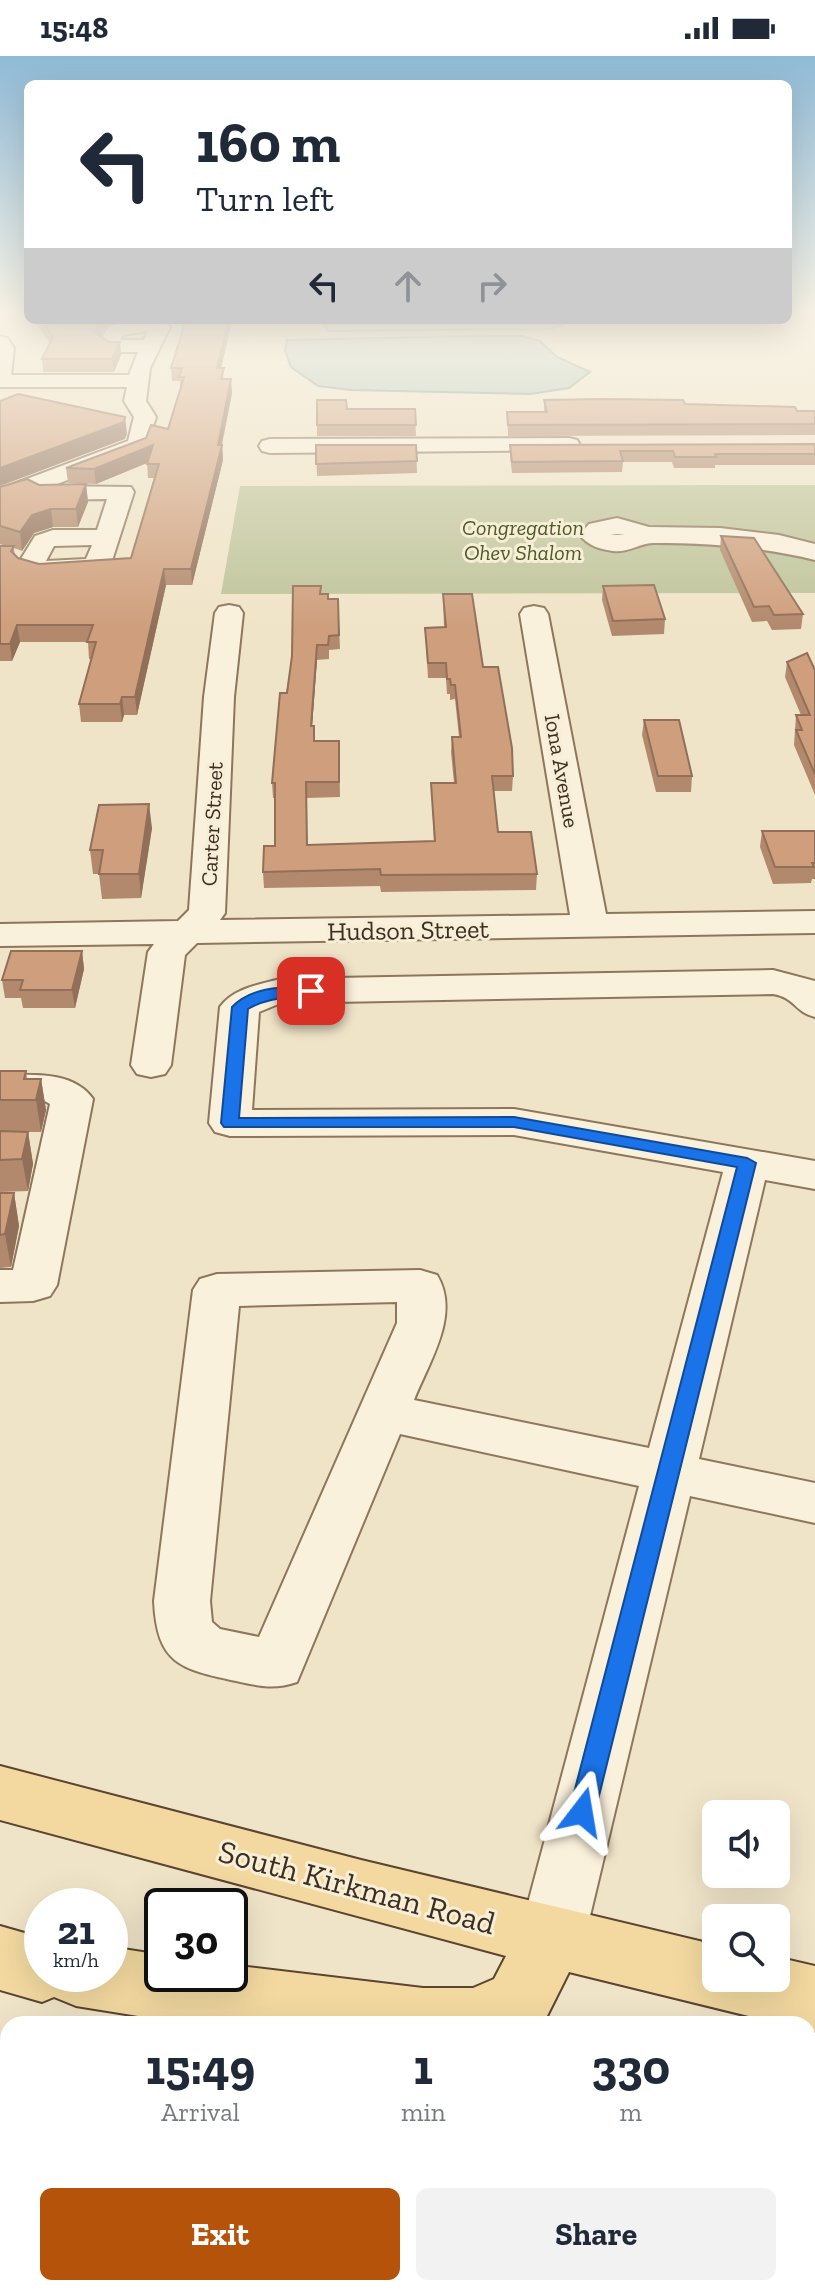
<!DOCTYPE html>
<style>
:root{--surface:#fff;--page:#f2f2f3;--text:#1f2937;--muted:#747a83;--accent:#b45309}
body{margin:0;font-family:"Zilla Slab",serif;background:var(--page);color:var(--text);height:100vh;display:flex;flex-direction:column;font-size:30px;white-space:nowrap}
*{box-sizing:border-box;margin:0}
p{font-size:26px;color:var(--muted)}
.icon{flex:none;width:44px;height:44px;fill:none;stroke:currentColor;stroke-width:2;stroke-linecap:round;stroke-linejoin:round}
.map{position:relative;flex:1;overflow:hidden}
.drawer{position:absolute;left:0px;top:1960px;width:816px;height:280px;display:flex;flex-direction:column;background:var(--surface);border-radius:24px 24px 0 0;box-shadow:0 8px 32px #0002}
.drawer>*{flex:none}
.top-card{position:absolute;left:24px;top:24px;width:768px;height:244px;border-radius:12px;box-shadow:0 8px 32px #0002;background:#fff;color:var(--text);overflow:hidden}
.tools{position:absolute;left:702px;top:1744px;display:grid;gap:16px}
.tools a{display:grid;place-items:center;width:88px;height:88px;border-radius:12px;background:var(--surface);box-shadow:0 8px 32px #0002;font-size:40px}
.speed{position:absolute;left:24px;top:1832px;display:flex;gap:16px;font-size:40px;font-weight:700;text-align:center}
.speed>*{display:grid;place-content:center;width:104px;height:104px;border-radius:50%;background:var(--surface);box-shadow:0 8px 32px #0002;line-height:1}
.speed small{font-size:20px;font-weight:400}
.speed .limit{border:4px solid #111;border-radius:12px;background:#fff;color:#111}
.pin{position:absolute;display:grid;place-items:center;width:68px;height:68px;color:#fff;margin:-34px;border-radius:16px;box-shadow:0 4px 12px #0006}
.me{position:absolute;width:88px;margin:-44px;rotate:14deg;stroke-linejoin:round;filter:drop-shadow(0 0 6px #0008)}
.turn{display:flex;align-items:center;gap:28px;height:168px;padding:0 40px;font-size:36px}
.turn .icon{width:104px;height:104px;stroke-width:2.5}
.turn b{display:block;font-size:56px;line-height:68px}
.lanes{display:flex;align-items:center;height:76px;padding:0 40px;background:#0003;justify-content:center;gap:40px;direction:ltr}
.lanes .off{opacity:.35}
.eta{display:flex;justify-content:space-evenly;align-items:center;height:136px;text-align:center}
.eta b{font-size:48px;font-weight:800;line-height:56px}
.action{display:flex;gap:16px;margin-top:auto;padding:16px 40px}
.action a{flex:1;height:92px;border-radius:12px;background:var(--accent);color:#fff;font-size:32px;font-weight:800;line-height:92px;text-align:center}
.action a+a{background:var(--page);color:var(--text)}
.status{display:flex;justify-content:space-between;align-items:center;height:56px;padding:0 40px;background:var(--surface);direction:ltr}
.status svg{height:22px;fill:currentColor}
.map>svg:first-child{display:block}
</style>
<div class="status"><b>15:48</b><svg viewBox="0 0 49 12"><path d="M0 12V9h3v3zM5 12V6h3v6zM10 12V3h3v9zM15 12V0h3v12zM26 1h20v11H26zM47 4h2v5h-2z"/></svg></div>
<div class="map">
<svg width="815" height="2240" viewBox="0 0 815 2240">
<rect width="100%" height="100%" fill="#f0e4c8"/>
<path fill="#bfc49a" d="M815,429v108l-594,1 19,-108z"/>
<g fill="#a9c4bc" stroke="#6f938a" stroke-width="2">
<path d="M321,264h255l-26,9 -222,2z"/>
<path d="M471,280h50l19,5 17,16 33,15 -21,16 -39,6 -179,-4 -33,-4 -27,-19 -6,-16 2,-11z"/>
</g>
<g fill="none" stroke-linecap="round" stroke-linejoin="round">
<g stroke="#8d765c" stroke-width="4">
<g id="minor">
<path d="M143,264h18l9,7 -20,41 -4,33 10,16 -10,33 -94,36 79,1 3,5 -24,75 -4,6 -9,2c-19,1 -70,9 -81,-8l19,-31 18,-6h44l10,-31 -66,1 -11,-6 -30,10v-15l128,-48 6,-24 -10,-16 3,-14h-127v-51l7,2 7,10 -3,27h118l9,-23h-26l-14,-8 11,-18zM148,275l-4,9h-24l3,-5zM92,489l-6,14 -40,2 8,-15z"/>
<path d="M569,382l8,2 3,5 -3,5 -307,3 -8,-2 -3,-5 3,-5 8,-2z"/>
<path d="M617,462l32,9 71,1 59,7 36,9v16c-53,-13 -106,-17 -161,-17 -14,0 -26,10 -41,8 -13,-2 -25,-5 -33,-16l9,-11zM617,478l8,1h-15z"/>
<path d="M229,549l10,2 4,6 -9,84 -9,216 -5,7 350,-5 -50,-301 4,-6 10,-2 10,2 4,6 58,300 209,-3v22l-618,10 -12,12 -14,110 -6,9 -14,3 -14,-3 -6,-9 17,-113 6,-8 -154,2v-22l178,-3 11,-11 15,-213 11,-84 4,-6z"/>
<path d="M773,914l42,11v36c-22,-6 -19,-19 -42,-23l-492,9 -22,9 -7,98 262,-1 301,52v28l-50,-9 -66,279 116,24v40l-125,-27 -105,441 -10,22 -23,9 -23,-9 -10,-22 120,-451 -239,-52 -103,248c-23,8 -38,4 -61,-1 -56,-12 -79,-17 -82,-80l39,-311 7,-11 17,-5 203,-4 17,5c24,39 -8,87 -23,125l235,48 74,-276 -209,-37 -284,1 -15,-4 -6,-9 11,-116c14,-19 38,-22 60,-28zM397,1246v21l-138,314 -39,-8 -8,-7 -2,-21 29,-295z"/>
<path d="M0,1019c31,0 73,-5 93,24l-36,186 -7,11 -17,5 -33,1v-32h13l37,-166 -7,-4 -43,-1z"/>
<path d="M815,2144v96h-57l1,-8h49v-85z"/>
<path d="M603,2232h77l-3,8h-77z"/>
</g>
</g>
<g stroke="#5b4430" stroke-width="4">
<g id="major">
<path d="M0,1710l361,94 355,85v33h60v-21l39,9v66l-7,-2v-6h-27l-212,-52 -26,52h-355l-112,-18 -22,-9 -12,5 -42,-12v-64l42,12v36h68v-27l52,8v19h68v-9l193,23h50l21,-9 12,-23 -506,-136z"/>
<path d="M815,1995v71l-7,3v-71z"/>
<path d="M808,2079l7,1v72l-7,-1z"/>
</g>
</g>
<use href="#minor" fill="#faf1dc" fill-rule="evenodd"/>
<use href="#major" fill="#f3d9a0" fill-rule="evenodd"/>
</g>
<g fill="#b2896c">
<path d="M34,264h92l-18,3 -8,13 9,6h11l1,13 -7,17h-71l-1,-13 8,-16z"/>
<path d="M186,264h46l-11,48 3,11 8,14 -10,52 1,15 -31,125h-26l-29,130h-13l-2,7h-41l-2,-18 12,-45h-2l-1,-17h-68l-8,19h-12v-115h5l-5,-2v-57l86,-3 2,18 -10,25h-25l-19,6 -12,18 -8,-3 1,8 3,2 21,6 92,-6 23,-80h-6l-1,-15 -51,21 -28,-1 -2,-15 102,-39 12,-40v-8h-8l-1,-13z"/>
<path d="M317,344l30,9h68l1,27h-99z"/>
<path d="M544,344l141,4 130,7v24l-307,1 -1,-24h37z"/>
<path d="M815,388v21h-100v3h-41l-2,-6h-49l-1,10 -110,1 -2,-17v-11z"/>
<path d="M316,389h100l1,28 -100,3z"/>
<path d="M721,480l82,78 -2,15 -29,1 -5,-9 -15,1 -32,-72z"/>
<path d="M603,530l62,33 -1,15 -52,2 -10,-36z"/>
<path d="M321,538l8,5h9l2,50 -11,1v9l-12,1 -5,66 2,15h25l1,56 -33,1v47l127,-4 -3,-58h23l-3,-31 1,-15h7l-4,-38 -5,1v-6h-3l-1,-16h-18l-3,-50 19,-1 -1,-33 40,73 30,109 -1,15h-18l4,41 39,42 -1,16 -155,2 -1,-6 -116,2 -1,-16 12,-26v-48h-2l-1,-15 20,-127z"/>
<path d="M787,606l28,8v125l-21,-50 2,-30h5l-16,-38z"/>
<path d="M644,664l48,56 -1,16h-35l-14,-57z"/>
<path d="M152,772l-11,70 -39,1 -3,-25h-6l-3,-24z"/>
<path d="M815,774v49h-3l-1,4 -38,1 -13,-37 2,-16z"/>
<path d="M82,895l2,18 -9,39h-52l-2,-10h-16l-3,-18z"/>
<path d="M0,1015h26l1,8h14l5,31 -5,22h-13l5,32 -5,27 -28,1z"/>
<path d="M0,1137h14l5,33 -8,41 -11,1z"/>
</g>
<g fill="#916f58">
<path d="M101,264h25l-18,3 -13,22 -1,-13z"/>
<path d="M229,264h3l-14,62 -1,-14z"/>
<path d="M120,286l1,13 -7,17 -2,-13z"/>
<path d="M231,323l1,14 -12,58 2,-6 1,15 -31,125 -1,-16z"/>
<path d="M125,361l2,17 -2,5 -125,47v-18z"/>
<path d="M153,389l1,15 -58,24 -2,-15z"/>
<path d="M86,428l2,18 -10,25 -2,-18z"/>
<path d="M51,453l2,18 -19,6 -12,18 -2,-19 12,-17z"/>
<path d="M164,513l2,16 -29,130 -2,-18z"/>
<path d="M17,569l3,17 -8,19 -2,-17z"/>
<path d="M317,589v15l-6,81v-15z"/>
<path d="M122,641l2,18 -2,7 -2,-18z"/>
<path d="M149,748l3,24 -11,70 -2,-24z"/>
<path d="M82,895l2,18 -9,39 -3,-18z"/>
<path d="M41,1023l5,31 -5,22 -5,-32z"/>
<path d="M28,1076l5,32 -5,27 -6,-32z"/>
<path d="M14,1137l5,33 -8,41 -6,-33z"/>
</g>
<g fill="#cf9f7d" stroke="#916f58" stroke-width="2">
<path d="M41,264h60l-7,12 15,10h11l-8,17h-70l11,-22z"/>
<path d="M186,264h43l-12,48h7l-3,11h10l-13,66h4l-31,124h-27l-29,128h-13l-2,7h-41l17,-62h-9l6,-17h-76l-7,19h-10v-98h14l-3,5 7,7 21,6 92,-6 28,-94h-12l6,-19 -59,24 -28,-1 80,-30 5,-13 17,4 16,-52h-5l3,-9h-11z"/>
<path d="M18,338l107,23 -1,5 -124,46v-67z"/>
<path d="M605,343l78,1 2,4 110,3 2,4h18v13l-307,1 -1,-13h40l-3,-12z"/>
<path d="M317,344h29l1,9h68l1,16h-99z"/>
<path d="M815,388v10h-100l1,3h-41l-2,-6h-53l3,10 -111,1 -2,-17z"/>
<path d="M316,389h100l1,16 -101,3z"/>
<path d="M27,423l12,6 47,-1 -10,25h-25l-19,6 -12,17 -20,-6v-39z"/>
<path d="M721,480l33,2 49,76 -29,1 -5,-9 -15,1z"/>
<path d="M654,529l11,34 -52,2 -10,-35z"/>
<path d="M293,530h28l-1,8h8v5h10l1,36 -10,1 -1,9h-11l-6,81h3v15h25v41h-33l1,63 128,-4 -4,-58h25l-4,-46h9l-6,-52h-4l-1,-6h-3l-1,-16h-18l-3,-35 21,-1 -3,-33h29l11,73h15l14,81 1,28h-21l6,56h33l6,42 -156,1 -1,-6 -117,3 1,-26h11v-63h-3l8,-90h7l5,-37z"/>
<path d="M807,597l8,17v104l-19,-44h6l-6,-15h14l-23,-53z"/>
<path d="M644,664h35l13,56h-34z"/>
<path d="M149,748l-10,70h-40l4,-24h-13l9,-45z"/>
<path d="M762,775h53v32h-3l2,4h-39z"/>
<path d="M11,895h71l-10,39h-52l3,-10h-21z"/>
<path d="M0,1015h26l-2,8h17l-5,21h-36z"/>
<path d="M0,1075l28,1 -6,27 -22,1z"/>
<path d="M0,1137h14l-9,41 -5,1z"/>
</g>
<linearGradient id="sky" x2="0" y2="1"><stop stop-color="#8fbad6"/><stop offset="0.45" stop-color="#f8f3e6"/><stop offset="1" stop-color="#f8f3e6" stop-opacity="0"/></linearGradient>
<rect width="815" height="571" fill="url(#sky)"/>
<path fill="#1a73e8" stroke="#114b97" stroke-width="2" d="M311,930l6,1v7c-26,6 -46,1 -69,15l-9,109 275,-1 233,41 9,5 -161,649 -4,8 -9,4 -9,-4 -4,-8 168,-645 -223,-40h-290l-3,-4 11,-116c20,-21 52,-20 79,-21z"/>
<g text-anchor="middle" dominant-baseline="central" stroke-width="6" stroke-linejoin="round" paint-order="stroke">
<g font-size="22" font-style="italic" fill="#4d5a26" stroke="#f7eed8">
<text x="523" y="471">Congregation<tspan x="523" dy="25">Ohev Shalom</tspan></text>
</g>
<g font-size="22" fill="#3d2e20" stroke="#f7eed8">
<text transform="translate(562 715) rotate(80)">Iona Avenue</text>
<text transform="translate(212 768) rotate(-87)">Carter Street</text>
</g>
<g font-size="26" fill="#3d2e20" stroke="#f7eed8">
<text transform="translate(408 874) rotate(-1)">Hudson Street</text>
</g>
<g font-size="32" fill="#3d2e20" stroke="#f7eed8">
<text transform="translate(357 1831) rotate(15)">South Kirkman Road</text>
</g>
</g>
</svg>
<div class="tools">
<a><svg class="icon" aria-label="sound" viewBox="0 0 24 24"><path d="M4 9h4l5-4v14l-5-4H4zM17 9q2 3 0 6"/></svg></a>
<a><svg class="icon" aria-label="search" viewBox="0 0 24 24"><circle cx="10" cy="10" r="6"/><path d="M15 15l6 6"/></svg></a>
</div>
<div class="speed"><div>21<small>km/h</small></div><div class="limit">30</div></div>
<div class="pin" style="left:311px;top:935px;background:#d93025"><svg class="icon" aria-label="arrive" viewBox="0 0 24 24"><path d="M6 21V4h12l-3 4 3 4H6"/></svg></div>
<svg class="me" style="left:582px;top:1756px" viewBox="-20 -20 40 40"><path d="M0-17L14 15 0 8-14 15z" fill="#1a73e8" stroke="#fff" stroke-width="4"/></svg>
<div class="top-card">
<div class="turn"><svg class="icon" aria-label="left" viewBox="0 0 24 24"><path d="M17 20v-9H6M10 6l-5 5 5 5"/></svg><div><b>160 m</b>Turn left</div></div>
<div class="lanes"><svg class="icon" aria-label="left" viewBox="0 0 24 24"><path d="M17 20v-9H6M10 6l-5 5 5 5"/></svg><svg class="icon off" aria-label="ahead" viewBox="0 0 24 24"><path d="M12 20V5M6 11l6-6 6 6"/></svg><svg class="icon off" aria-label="right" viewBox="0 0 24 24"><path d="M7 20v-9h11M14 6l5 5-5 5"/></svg></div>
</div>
<section class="drawer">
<div class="eta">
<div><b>15:49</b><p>Arrival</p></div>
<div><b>1</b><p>min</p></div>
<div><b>330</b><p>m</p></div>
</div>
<div class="action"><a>Exit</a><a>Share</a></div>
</section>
</div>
